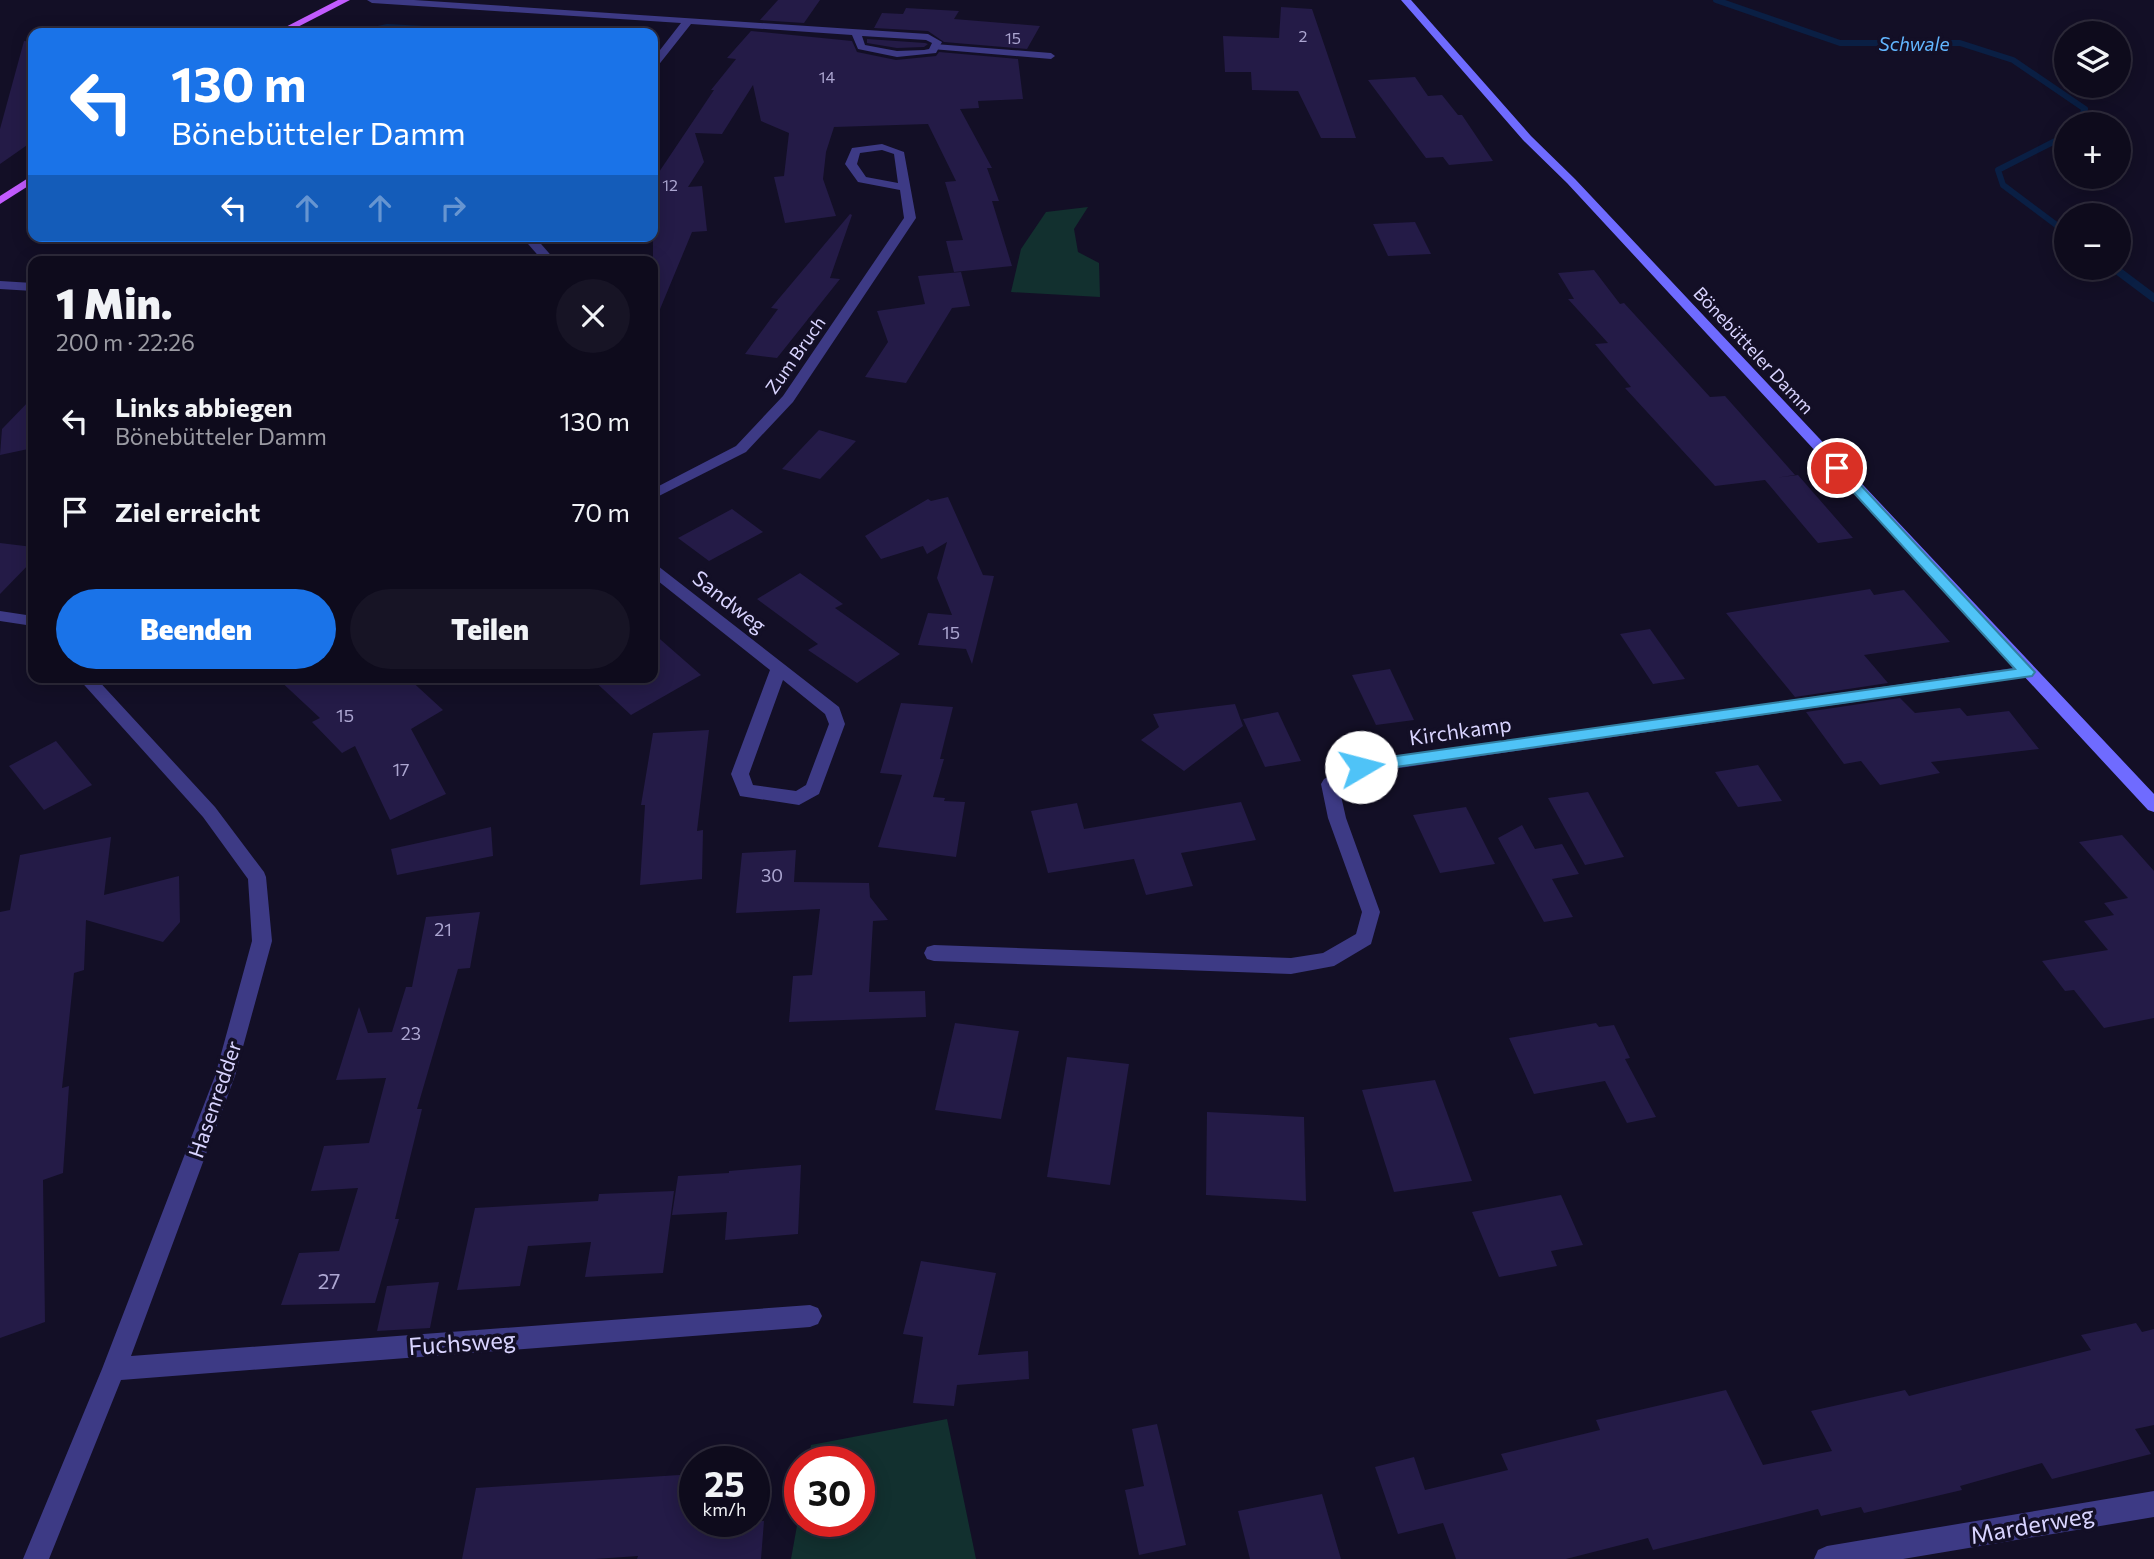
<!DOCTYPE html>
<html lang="de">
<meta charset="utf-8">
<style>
:root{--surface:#0e0b1c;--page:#171425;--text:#f1f3f6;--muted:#9b9ba3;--line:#2e2b3b;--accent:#1a73e8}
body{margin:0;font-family:Commissioner,sans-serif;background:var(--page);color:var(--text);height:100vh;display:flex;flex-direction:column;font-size:26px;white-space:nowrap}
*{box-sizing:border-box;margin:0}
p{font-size:23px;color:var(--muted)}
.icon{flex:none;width:38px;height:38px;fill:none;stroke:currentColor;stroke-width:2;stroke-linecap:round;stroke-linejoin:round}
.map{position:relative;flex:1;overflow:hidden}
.side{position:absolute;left:28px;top:256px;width:630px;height:427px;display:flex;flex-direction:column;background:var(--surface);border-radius:14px;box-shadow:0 4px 18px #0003,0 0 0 2px var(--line)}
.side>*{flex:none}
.top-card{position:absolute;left:28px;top:28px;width:630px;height:214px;border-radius:14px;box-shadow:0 4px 18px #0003,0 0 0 2px var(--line);background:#1a73e8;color:#fff;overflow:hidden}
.controls{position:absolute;left:2054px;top:21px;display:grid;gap:14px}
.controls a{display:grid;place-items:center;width:77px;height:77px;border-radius:50%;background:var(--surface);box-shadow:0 4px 18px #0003,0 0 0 2px var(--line);font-size:35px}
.speed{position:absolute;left:679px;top:1446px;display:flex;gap:14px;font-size:35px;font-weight:700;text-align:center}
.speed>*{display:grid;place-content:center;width:91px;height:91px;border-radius:50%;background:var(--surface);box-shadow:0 4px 18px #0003,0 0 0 2px var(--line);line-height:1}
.speed small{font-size:18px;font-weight:400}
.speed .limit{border:10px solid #d22;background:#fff;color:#111}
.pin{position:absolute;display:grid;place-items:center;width:60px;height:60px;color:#fff;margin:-30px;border:4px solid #fff;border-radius:50%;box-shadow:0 2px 7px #0007}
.me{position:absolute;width:77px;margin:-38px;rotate:82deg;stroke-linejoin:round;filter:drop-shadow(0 0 5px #0008)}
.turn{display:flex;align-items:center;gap:24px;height:147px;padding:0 28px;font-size:32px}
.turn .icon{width:91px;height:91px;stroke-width:2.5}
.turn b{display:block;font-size:49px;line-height:60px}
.lanes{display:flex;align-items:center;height:66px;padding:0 28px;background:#0003;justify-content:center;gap:35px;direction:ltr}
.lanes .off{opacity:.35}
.round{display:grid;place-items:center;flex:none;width:74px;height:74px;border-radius:37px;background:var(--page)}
.overview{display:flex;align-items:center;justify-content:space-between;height:119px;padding:0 28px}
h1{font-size:42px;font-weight:800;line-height:52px}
.cta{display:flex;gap:14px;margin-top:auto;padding:14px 28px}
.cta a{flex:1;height:80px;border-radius:42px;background:var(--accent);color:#fff;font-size:28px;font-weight:800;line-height:80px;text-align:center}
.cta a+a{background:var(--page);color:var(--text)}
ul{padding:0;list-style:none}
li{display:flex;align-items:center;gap:21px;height:91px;padding:0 28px}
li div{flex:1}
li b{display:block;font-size:26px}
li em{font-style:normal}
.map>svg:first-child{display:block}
</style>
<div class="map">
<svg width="2154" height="1559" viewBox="0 0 2154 1559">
<rect width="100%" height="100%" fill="#130f26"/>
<g fill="#12302f">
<path d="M1088,207l-14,22 4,23 21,11 1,34 -89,-5 10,-43 25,-37z"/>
<path d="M947,1419l29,140h-185l9,-50v12h59v-60h-51l3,-16z"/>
</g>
<path fill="#0a1f44" d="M387,24l56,3 10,6h-90l10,-6z"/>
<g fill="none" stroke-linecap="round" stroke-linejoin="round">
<g stroke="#0a1f44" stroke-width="6">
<path d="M1716,0l124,43h120l53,17 72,49 -8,15"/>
<path d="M2067,135l-69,35 5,15 64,48"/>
</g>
<path stroke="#0a1f44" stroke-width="8" d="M2114,268l40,30"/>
</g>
<g fill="#241b47">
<path d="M778,0h42l-16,23 -44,-3z"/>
<path d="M1281,7l31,2 44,129h-35l-23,-47 -46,-1 -1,-18h-26l-2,-36 56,2z"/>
<path d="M906,8l53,3 -5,8 86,7 -13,23 -83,-7 -16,-11 -54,-3 8,-15 21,1z"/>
<path d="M751,31l101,10 5,11 39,8 40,-4 3,-4 79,7 5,40 -45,2 1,7 -19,1 32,59h-5l12,33h-7l20,65 -58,6 -8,-31 17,-1 -18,-58 11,-1 -28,-57 -94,3 -8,25 -3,27 13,37 -51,7 -11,-46 10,-1 5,-43 -28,-12 -8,-36 -31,49 -27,-1 9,29 -16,25 14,-1 5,45 -15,1 -39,94v-145l61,-91h-3l25,-31 -9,-1z"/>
<path d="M867,39l58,4 3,1 -4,3 -27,1 -30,-5z"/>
<path d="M24,41l9,1v99l-33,23v-35z"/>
<path d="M1415,77l13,19 14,-1 16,20h4l31,46 -44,4 -6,-8 -17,1 -58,-78z"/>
<path d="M850,214l2,1 -22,63 10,1 -63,79 -32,-4 33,-45 -7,-1z"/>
<path d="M1415,222l16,32 -43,2 -15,-32z"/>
<path d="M1594,270l26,34 4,-1 86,94 15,-1 70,79 -20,3 23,-3 55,63 -35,5 -53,-63 -50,6 -90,-98 6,-1 -36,-43 13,-1 -40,-44h6l-16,-26z"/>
<path d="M961,272l9,34 -18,2 -46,75 -41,-6 23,-35 -11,-31 48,-7 -7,-28z"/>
<path d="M33,397v51l-33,7 2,-26z"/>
<path d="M819,430l37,11 -36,38 -38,-10z"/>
<path d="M948,497l35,78 11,1 -22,88 -6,-15 -48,-4 10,-32 24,2 -15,-37 10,-36 -20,12 -4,-8 -42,13 -16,-23 63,-37 3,2z"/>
<path d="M732,509l31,23 -54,29 -31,-23z"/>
<path d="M0,543l33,4v13l-33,34z"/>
<path d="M800,573l43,31 -8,4 65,46 -43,29 -49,-33 10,-6 -61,-45z"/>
<path d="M1870,589l4,6 30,-5 46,52 -86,13 24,28 -93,14 -69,-84z"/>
<path d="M1650,629l35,50 -32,5 -33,-50z"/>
<path d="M653,633l48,42 -70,40 -41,-38h63z"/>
<path d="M1390,669l24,51 -38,5 -24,-50z"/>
<path d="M276,677h131l36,33 -32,19 35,65 -56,26 -35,-74 -13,7 -30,-31 8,-4z"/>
<path d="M1900,698l15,15 45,-5 7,8 42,-5 30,38 -108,13 9,11 -60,12 -19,-24 -17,3 -38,-52z"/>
<path d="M901,703l52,4 -13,52h4l-11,38 12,1 -1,3 21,1 -9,55 -78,-10 24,-72 -22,-2z"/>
<path d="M1235,704l8,22 -59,45 -43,-31 18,-13 -6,-13z"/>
<path d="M1278,712l23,49 -36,6 -22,-48z"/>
<path d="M709,730l-12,101 6,-1 -1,49 -62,6 5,-80h-4l12,-72z"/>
<path d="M56,741l36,44 -48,25 -35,-44z"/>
<path d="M1758,765l24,36 -44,6 -23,-35z"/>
<path d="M1588,792l36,65 -39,8 -37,-67z"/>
<path d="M1241,802l15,38 -75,13 12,33 -47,9 -12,-36 -86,14 -17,-62 46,-8 7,26z"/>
<path d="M1466,807l29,57 -55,9 -27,-58z"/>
<path d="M1522,825l13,24 27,-5 17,30 -27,5 21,38 -29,5 -46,-84z"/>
<path d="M491,827l2,29 -96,19 -6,-26z"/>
<path d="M2122,835l32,36v147l-50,10 -30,-38 -9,1 -23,-30 66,-11 -24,-29 30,-6 -10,-12 24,-5 -49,-56z"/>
<path d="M111,837l-7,58 75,-19 1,46 -17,20 -77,-22 -2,50 -10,3 -12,115 7,-2 -6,87 -20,7 2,142 -45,16v-426l10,-2 10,-55z"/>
<path d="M796,850l-2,32 75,1 1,14 18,23 -15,1 -4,71 56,-1 1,26 -137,5 4,-46 19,-1 8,-66 -84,4 6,-60z"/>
<path d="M480,912l-10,56 -12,1 -41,140h5l-27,110h4l-24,84 -94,2 18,-52 40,-2 19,-63 -47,3 13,-45 45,-3 17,-65 -50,2 23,-73 9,26 24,-1 14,-45h6l14,-70z"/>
<path d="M955,1023l64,8 -18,88 -66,-9z"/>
<path d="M1596,1023l3,4 15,-2 16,33 -5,1 31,58 -29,6 -22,-42 -71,13 -25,-56z"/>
<path d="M1067,1057l62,7 -19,121 -63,-8z"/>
<path d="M1435,1080l37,101 -78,11 -32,-102z"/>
<path d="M1207,1112l97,5 2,84 -100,-6z"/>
<path d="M801,1165l-3,69 -73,6 2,-28 -55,3 6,-39 51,-3v-2z"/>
<path d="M674,1191l-11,82 -78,4 6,-35 -63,4 -8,40 -63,4 18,-82 123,-7 1,-7z"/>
<path d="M1561,1195l22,50 -32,6 6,15 -58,11 -27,-65z"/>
<path d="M921,1261l75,12 -18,82 50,-4 1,28 -72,6 -3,21 -41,-3 10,-66 -20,-3z"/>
<path d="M439,1282l-9,46 -53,3 10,-45z"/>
<path d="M2136,1323l6,9 12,-3v96l-19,4 16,25 -99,25 -10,-16 -82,23 2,4 -98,23 -3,-6 -40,9 -3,-7 -165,41 -5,-12 -82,21h-110l-13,-36 -45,11 -23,-67 39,-10 11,33 83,-20 -7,-16 99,-24 -4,-10 130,-30 37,75 69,-14 -21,-40 94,-21 4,6 182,-46 -10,-15z"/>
<path d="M1157,1424l29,121 -47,10 -14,-65 19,-4 -12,-57z"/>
<path d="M695,1474v47h69l-3,38h-124l1,-3 -43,3h-133l14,-71z"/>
<path d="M1322,1494l19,65h-91l-12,-48z"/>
</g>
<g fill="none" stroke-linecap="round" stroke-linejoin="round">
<path fill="#3d3a85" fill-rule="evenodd" d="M935,44l116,9 4,3 -4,3 -119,-10 -1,-2z"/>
<g fill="#3d3a85" fill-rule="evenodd">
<path d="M367,0h47l514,34 14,8 -6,11 -39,4 -39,-8 -6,-14 -161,-11 -34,43 -4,1v-9l28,-36 -309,-20zM862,36l64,4 6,3 -3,6 -5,1 -27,1 -32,-6z"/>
<path d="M882,144l22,8 12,66 -123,184 -47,50 -93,47v-10l83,-43 47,-50 121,-178 -4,-28 -42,-8 -13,-18 7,-16zM882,150l12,4 4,29 -32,-6 -9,-13 3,-11z"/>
<path d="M521,236h13l22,25h-13z"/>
<path d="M0,281l33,2v8l-33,-2z"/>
<path d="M653,564l5,2 181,141 6,17 -26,70 -20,11 -59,-9 -9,-22 39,-104 -117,-93zM783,680l42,34 4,10 -23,61 -10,6 -43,-6 -4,-11z"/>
<path d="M0,611l33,5v10l-33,-5z"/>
<path d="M2027,666l6,2 2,4 -2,4 -668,97 -26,14 7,31 34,94 -9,32 -37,22 -43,8 -357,-13 -7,-2 -3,-6 3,-6 7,-2 357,13 32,-5 33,-19 6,-22 -34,-94 -7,-34 3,-5 31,-16z"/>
<path d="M77,677h18l120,130 49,65 2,5 6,64 -37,135 -104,280 679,-51 8,3 4,8 -4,8 -8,3 -689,53 -72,179h-26l79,-190 113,-293 37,-135 -4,-62 -45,-62z"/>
<path d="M2154,1491v26l-251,42h-89l4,-9 9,-4z"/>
</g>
<path fill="#6f6bff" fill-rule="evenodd" d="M1401,0h10l120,136 44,43 579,615v18l-6,-2 -581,-627 -44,-43z"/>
<g fill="#c25bff" fill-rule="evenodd">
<path d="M338,0h12l-64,33h-12z"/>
<path d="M33,175v8l-33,21v-8z"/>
</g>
</g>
<path fill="#4fc3f7" stroke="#337fa1" stroke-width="2" d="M1837,464l5,1 190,204 3,3 -3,4 -671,96 -6,-1 -2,-4 2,-4 6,-2 654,-92 -182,-199v-5z"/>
<g text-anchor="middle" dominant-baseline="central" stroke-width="7" stroke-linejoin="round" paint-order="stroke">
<g font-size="16" fill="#aca6d1">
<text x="1303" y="35">2</text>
<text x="1013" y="37">15</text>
<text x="827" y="76">14</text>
<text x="670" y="184">12</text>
</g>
<g font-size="18" fill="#d9d4ff" stroke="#130f26">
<text transform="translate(1754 350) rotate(47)">Bönebütteler Damm</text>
<text transform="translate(795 355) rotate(-55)">Zum Bruch</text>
</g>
<g font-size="18" fill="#aca6d1">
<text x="951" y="632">15</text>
<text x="345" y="715">15</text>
<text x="401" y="769">17</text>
<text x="772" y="875">30</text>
<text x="443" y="929">21</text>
<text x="411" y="1033">23</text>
</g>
<g font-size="19" font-style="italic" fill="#62b6ff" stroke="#130f26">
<text x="1914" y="43">Schwale</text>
</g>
<g font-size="21" fill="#d9d4ff" stroke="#130f26">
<text transform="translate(730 601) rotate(38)">Sandweg</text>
<text transform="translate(1460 730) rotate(-8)">Kirchkamp</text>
<text transform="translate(214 1099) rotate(-71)">Hasenredder</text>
</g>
<g font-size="21" fill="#aca6d1">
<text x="329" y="1280">27</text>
</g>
<g font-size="24" fill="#d9d4ff" stroke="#130f26">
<text transform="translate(462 1342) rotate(-4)">Fuchsweg</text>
<text transform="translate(2032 1524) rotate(-10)">Marderweg</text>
</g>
</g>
</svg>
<div class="controls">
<a><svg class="icon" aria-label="layers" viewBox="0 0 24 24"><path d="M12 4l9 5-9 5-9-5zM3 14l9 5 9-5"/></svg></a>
<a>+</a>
<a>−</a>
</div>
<div class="speed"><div>25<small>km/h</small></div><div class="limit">30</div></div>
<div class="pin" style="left:1837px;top:468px;background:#d93025"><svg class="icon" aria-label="arrive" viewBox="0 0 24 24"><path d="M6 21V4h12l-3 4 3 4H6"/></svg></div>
<svg class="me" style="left:1361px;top:767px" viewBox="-20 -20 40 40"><circle r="19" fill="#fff"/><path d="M0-13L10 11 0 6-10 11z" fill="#4fc3f7"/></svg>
<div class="top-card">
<div class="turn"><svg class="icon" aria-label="left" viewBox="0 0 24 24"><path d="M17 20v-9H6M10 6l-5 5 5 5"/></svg><div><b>130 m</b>Bönebütteler Damm</div></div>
<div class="lanes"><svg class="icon" aria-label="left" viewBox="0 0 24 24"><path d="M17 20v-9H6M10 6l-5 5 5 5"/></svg><svg class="icon off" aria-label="ahead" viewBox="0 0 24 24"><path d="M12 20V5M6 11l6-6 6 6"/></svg><svg class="icon off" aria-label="ahead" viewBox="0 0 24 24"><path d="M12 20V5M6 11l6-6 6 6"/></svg><svg class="icon off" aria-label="right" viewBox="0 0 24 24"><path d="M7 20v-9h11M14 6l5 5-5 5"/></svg></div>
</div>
<section class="side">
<div class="overview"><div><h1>1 Min.</h1><p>200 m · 22:26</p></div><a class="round"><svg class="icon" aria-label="close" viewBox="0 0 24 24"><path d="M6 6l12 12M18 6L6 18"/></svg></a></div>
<ul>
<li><svg class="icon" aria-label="left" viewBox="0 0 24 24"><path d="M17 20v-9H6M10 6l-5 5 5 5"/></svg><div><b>Links abbiegen</b><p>Bönebütteler Damm</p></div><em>130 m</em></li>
<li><svg class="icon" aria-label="arrive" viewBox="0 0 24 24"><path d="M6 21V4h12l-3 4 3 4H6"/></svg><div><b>Ziel erreicht</b></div><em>70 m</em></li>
</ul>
<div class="cta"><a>Beenden</a><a>Teilen</a></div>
</section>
</div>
